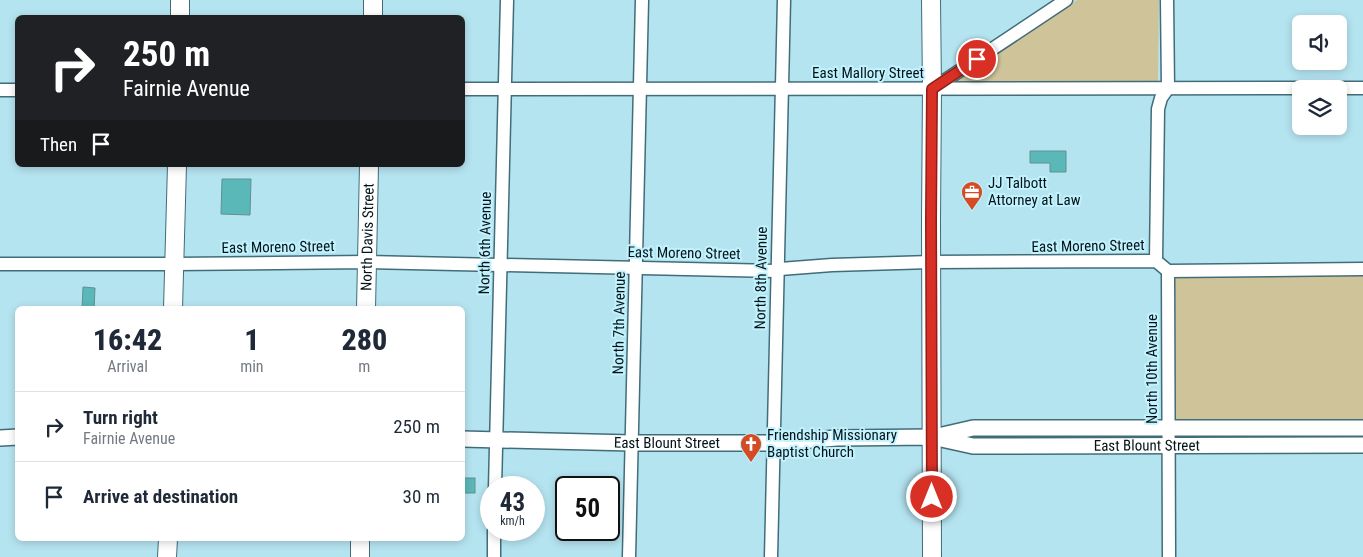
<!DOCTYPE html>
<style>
:root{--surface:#fff;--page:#f6f6f7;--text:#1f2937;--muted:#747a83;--line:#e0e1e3}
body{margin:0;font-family:"Roboto Condensed",sans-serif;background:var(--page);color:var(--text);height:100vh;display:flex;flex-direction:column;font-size:19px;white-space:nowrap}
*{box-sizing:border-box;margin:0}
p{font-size:16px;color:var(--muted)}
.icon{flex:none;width:28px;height:28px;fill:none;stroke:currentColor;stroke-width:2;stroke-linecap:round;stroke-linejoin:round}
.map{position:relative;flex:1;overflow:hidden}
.side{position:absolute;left:15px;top:306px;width:450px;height:235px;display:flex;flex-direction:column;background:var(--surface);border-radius:8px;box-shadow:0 2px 8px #0003}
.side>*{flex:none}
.banner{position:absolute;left:15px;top:15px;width:450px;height:152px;border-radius:8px;box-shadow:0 2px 8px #0003;background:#202124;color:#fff;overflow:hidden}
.fabs{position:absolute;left:1292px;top:15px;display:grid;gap:10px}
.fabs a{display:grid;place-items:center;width:55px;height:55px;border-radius:8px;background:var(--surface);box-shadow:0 2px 8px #0003;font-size:25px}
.speed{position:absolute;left:480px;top:476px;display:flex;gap:10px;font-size:25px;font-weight:700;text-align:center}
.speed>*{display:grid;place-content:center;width:65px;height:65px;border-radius:50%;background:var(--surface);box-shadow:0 2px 8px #0003;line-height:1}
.speed small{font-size:12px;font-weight:400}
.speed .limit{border:2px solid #111;border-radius:8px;background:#fff;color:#111}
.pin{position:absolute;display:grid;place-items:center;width:42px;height:42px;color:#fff;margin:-21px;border:2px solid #fff;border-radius:50%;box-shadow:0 1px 5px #0007}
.me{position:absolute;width:55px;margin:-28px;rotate:0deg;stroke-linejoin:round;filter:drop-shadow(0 0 4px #0008)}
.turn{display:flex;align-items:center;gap:18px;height:105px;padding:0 25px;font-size:22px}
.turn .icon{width:65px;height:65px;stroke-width:2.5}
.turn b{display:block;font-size:35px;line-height:42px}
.then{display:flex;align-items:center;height:48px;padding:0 25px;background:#0003;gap:10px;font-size:19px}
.eta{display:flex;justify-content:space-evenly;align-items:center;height:85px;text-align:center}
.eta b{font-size:30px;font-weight:800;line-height:35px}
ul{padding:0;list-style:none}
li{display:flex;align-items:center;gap:15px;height:70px;padding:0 25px;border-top:1px solid var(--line)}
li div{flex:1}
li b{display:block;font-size:19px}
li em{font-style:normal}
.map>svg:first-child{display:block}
</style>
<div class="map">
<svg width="1363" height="557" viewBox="0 0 1363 557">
<rect width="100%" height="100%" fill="#b5e4f1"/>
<g fill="#cfc499">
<path d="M1077,0h82l-1,82h-206z"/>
<path d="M1363,275v148h-189l1,-146z"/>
</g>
<g fill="#5bb8b8" stroke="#609090">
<path d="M1030,151h36v21h-16v-9h-20z"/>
<path d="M222,179h29l-1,36 -29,-1z"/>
<path d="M83,287l12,1 -1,21h-12z"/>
<rect x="462" y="478" width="13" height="15"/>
</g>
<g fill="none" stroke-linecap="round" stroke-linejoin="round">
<g stroke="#416d79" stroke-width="15">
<g id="minor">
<path d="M462,89l901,-1"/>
<path d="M932,89l134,-89"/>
<path d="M0,90h18"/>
<path d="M1156,261l2,-152 3,-11 7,-10 -1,-88"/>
<path d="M0,264h174l193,-2 410,9 3,-2 52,-4 99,-3 225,-1 12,10 195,-2"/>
<path d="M1168,271l1,286"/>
<path d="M495,488l12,-488"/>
<path d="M494,557v-27"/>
<path d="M629,557l13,-557"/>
<path d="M771,557l13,-557"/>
</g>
</g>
<g stroke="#416d79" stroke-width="18">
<g id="tertiary">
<path d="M938,436l35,-8h390"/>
<path d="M0,438l18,-1"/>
<path id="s1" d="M462,439l170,4h142l63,-5 95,-1 41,9 390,-1"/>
</g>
</g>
<g stroke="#416d79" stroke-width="20">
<g id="secondary">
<path d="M931,0l1,89 -1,131 1,337"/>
<path d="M180,18v-18"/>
<path d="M373,18v-18"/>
<path d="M173,309l4,-144"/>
<path id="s2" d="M366,309l3,-144"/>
<path d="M167,557l1,-18"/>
<path d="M360,557v-18"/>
</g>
</g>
<use href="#minor" stroke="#fff" stroke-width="12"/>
<use href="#tertiary" stroke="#fff" stroke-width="15"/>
<use href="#secondary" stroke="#fff" stroke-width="18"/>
</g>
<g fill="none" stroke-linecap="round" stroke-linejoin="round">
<g stroke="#8d1f18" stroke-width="12">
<path id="route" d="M932,497l-1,-277 1,-131 45,-30"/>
</g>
<use href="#route" stroke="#d93025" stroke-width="9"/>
</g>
<defs>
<g id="office-pin" transform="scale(1.125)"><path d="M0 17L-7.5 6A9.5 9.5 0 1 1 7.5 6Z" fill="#d54c24" stroke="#c2f2fe"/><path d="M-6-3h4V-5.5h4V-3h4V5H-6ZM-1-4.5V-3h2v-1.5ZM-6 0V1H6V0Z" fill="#fff"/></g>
<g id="church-pin" transform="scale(1.125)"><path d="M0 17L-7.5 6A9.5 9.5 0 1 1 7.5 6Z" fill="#d54c24" stroke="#c2f2fe"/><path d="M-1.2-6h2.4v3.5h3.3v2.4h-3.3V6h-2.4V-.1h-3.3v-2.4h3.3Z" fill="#fff"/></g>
</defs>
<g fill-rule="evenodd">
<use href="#office-pin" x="972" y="192"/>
<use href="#church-pin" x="751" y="444"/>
</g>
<g text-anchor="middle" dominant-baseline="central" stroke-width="4" stroke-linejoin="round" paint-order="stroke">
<g font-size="15" fill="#031419" stroke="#c2f2fe">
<text x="868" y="73">East Mallory Street</text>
<text stroke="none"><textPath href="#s2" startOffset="72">North Davis Street</textPath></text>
<text transform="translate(485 243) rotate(-89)">North 6th Avenue</text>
<text transform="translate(1088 246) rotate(-1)">East Moreno Street</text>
<text transform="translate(278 247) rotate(-1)">East Moreno Street</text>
<text transform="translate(684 253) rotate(1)">East Moreno Street</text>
<text transform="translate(761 278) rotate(-89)">North 8th Avenue</text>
<text transform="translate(619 323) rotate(-89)">North 7th Avenue</text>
<text transform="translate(1152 369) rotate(-90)">North 10th Avenue</text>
<text stroke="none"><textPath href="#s1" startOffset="205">East Blount Street</textPath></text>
<text stroke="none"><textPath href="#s1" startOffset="686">East Blount Street</textPath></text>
</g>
<g font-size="15" fill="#031419" stroke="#c2f2fe" text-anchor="start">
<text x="988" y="183">JJ Talbott<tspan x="988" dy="17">Attorney at Law</tspan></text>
<text x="767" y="435">Friendship Missionary<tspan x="767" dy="17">Baptist Church</tspan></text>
</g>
</g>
</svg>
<div class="fabs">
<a><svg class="icon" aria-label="sound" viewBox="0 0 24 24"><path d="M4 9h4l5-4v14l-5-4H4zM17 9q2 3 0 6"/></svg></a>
<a><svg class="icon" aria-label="layers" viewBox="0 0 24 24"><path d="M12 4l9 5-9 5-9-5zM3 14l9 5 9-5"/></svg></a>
</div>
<div class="speed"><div>43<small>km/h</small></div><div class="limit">50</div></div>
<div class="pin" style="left:977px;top:59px;background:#d93025"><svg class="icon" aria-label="arrive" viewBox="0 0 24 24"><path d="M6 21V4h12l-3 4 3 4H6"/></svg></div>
<svg class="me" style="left:932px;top:497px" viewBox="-20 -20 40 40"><circle r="17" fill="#d93025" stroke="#fff" stroke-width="3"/><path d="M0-11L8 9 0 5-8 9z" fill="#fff"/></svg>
<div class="banner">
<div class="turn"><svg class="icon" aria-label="right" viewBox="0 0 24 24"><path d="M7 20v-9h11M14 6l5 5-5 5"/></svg><div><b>250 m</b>Fairnie Avenue</div></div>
<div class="then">Then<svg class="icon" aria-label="arrive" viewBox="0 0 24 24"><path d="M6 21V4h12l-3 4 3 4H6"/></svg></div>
</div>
<section class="side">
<div class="eta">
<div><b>16:42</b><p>Arrival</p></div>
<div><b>1</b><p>min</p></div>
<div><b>280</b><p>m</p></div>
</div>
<ul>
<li><svg class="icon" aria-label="right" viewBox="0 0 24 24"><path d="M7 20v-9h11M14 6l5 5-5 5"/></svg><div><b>Turn right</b><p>Fairnie Avenue</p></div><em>250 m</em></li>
<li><svg class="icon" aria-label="arrive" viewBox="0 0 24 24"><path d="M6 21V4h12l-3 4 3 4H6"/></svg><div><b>Arrive at destination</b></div><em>30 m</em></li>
</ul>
</section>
</div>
